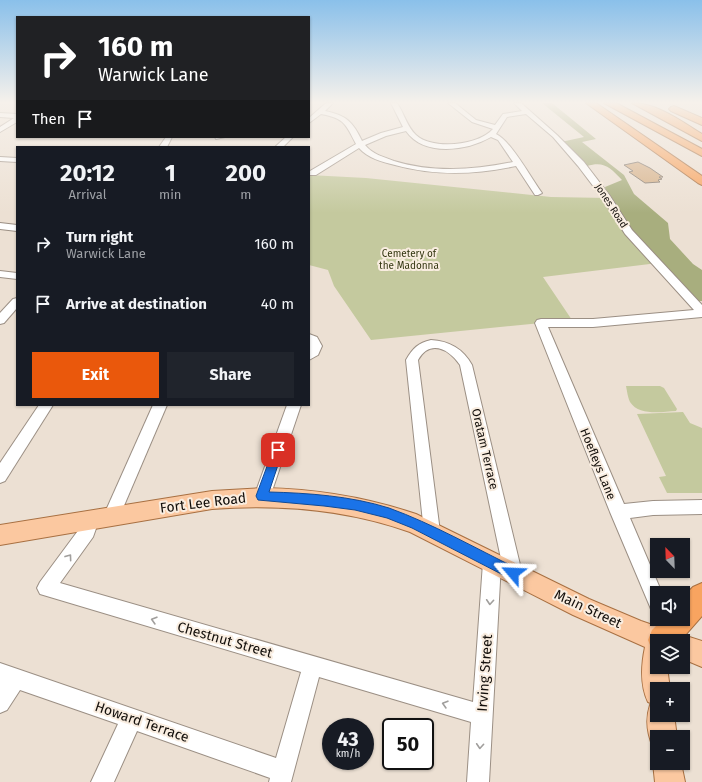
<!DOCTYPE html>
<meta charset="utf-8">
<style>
:root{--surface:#171b24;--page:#20242c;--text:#f1f3f6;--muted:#9ea1a6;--accent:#ea580c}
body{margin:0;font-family:"Fira Sans",sans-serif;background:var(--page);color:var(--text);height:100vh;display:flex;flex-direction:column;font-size:15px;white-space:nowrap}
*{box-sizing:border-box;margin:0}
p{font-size:13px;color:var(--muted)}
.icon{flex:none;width:22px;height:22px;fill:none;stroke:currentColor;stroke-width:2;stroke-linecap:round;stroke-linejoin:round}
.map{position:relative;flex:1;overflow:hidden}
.details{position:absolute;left:16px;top:146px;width:294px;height:260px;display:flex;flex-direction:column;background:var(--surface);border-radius:0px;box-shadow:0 1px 3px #0004}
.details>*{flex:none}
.banner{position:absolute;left:16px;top:16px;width:294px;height:122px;border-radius:0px;box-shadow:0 1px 3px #0004;background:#202124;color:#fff;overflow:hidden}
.needle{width:26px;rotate:337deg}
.tools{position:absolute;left:650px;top:538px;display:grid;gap:8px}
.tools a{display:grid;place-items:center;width:40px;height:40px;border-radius:0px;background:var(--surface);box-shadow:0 1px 3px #0004;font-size:20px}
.speed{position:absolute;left:322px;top:718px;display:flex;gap:8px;font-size:20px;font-weight:700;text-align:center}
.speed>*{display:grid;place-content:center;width:52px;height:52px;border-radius:50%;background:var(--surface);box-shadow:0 1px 3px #0004;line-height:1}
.speed small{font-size:10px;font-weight:400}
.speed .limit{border:2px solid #111;border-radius:6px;background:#fff;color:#111}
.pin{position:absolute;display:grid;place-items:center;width:34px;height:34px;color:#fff;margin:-17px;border-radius:8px;box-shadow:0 2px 6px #0006}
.me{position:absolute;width:44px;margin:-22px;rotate:296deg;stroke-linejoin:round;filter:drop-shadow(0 0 3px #0008)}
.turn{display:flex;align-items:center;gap:14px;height:84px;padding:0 16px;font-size:18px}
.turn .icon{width:52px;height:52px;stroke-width:2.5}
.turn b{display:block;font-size:28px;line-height:34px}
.then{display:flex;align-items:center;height:38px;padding:0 16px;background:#0003;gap:8px;font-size:15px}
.eta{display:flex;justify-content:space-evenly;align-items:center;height:68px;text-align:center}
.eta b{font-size:24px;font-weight:700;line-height:28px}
.action{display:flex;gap:8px;margin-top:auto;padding:8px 16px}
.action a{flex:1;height:46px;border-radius:0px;background:var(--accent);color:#fff;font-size:16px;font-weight:700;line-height:46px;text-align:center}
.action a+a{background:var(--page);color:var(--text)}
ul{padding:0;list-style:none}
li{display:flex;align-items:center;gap:12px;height:60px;padding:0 16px}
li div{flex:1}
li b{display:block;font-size:15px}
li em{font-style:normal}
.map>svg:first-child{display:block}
</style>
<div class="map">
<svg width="702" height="782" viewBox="0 0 702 782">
<rect width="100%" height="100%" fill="#ece0d3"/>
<g fill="#c4c99e">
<path d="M309,175l57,3 185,19 57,1 50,65 -115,14 31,46h-33l-170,17 -37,-54 -6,-16 -19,-5z"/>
<path d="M626,386h34l4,2 13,21 -1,2c-15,1 -37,5 -46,-9 -2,-4 -3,-11 -4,-16z"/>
<path d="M683,412l7,11 12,5v65h-35l-8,-16 7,-1 -29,-62z"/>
</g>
<path fill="#a8ae7e" d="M542,103h10l44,36 -14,3 42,33 10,19 34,29 2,16 23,25 9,6v31h-10c-28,-30 -78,-74 -87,-114l17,-7c-12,-12 -17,-19 -35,-14l-26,-24 23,-5z"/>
<path fill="#d7b38c" stroke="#887d72" d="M638,162l12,6 13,9h-4l3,2 -4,1 2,2 -15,1 -16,-11 4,-1 -9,-6z"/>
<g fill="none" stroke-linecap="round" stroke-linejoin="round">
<g stroke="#9b8f84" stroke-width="2">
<g id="minor">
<path d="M326,103h7l-8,8c21,4 28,11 37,30l19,-8 22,-6 -12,-24h6c7,10 10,24 19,32 16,15 62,11 77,-6l-21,-7 -24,-19h7l21,17 19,5 8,-11 19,-3 -8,-8h7l36,32 27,27 26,34 22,34 70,75v12l-109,10h-45l76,177 29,-3 49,-1v14l-49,1 -23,3 32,75h-5v19l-6,-3 -41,-97 -75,-189 2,-3 4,-1h52l101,-9 -69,-76 -22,-35 -25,-33 -25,-29 -27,-23 -19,3 -11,17c15,7 35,44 46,59l-4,2h-3l-19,-29c-42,9 -81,10 -121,-1 -13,-3 -27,-7 -36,-17l-43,27h-6v-4l46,-27c-10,-19 -11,-26 -35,-30l-12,9v-5zM406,131c18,26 61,20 85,6l7,3 15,22c-40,8 -80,11 -119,-1 -10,-4 -22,-7 -29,-16l21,-9z"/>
<path d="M0,113l17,1v8l-17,10v-5l14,-9 -14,-1z"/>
<path d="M166,137h6l-5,10h-8z"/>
<path d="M215,137h10l-9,2z"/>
<path d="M286,137h7l-10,10h-8z"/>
<path d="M0,157l17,1v4l-17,-1z"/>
<path d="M0,223l17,2v6l-17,-2z"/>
<path d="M0,271l17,2v6l-17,-2z"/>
<path d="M17,298v10l-13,15 -4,1v-11l13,-14z"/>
<path d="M309,334l8,3 5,9 -4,9 -9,5z"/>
<path d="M431,340c19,1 32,9 41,25l50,208 -3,6 -6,3 -6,-3 -3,-6 -44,-208c-11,-16 -30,-26 -42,-5l22,172 -2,5 -6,3 -6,-3 -2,-5 -18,-172c7,-12 12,-17 25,-20z"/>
<path d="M39,405h14l-48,76 -5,2v-20z"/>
<path d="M153,405h14l-50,117 -6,2 -6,-2 -2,-5z"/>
<path d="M287,405h14l-31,92 -3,5 -5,2 -5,-2 -3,-5z"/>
<path d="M91,513l6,2 2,5 -6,17 -33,46 413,119 10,-139 3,-6 6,-2 6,2 3,6 -12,219h-22l4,-60 -152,-45 -28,105h-22l1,-4 -133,-47 -23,51h-23l27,-58 -98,-34 -13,20 -7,3v-50l276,95 25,-86 -261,-78 -3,-6 3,-6 40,-54 5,-13z"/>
</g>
</g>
<g stroke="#a87042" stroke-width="2">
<g id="major">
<path d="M264,488c52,1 102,9 152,26l173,85 52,22 32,11 2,6 8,-3 19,6v26l-19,-8v-18h-26v26h10l3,22h-13v26h17l3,22h-20v11l-4,-1c-6,-14 -8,-27 -3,-42l3,-1 -5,-2c-8,-17 -7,-36 -3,-55l-72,-32 -163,-83c-65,-23 -130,-28 -198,-23l-212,36v-20l212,-34z"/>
<path d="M657,753v10h24l4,19h-30l-2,-19z"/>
</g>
</g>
<g stroke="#a87042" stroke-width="2">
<g id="highway">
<path d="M586,103h10l106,73v9l-4,-2z"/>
<path d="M604,103h12l86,46v7z"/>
<path d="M632,103c25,0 49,18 70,31v7z"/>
<path d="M674,106l28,12v7l-31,-14 -2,-2 2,-2z"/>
<path d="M702,583v33l-22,25h-23v11l-5,-2 -4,-10 4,-10 11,-11h20v-22l10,-10z"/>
</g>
</g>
<use href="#minor" fill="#fff" fill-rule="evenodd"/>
<use href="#major" fill="#fbc8a0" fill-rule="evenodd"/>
<use href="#highway" fill="#f8a460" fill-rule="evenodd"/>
</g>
<defs><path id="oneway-chevron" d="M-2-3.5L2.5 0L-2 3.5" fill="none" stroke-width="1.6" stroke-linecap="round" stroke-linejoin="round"/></defs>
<g stroke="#a19f9d">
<use href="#oneway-chevron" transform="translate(69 557) rotate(-54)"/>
<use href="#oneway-chevron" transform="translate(490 602) rotate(94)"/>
<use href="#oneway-chevron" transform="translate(154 620) rotate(-164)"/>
<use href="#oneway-chevron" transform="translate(445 704) rotate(-164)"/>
<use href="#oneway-chevron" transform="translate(480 746) rotate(94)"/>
</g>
<linearGradient id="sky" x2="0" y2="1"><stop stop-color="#8ac0ea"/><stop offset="0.48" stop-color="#f6f1eb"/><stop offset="1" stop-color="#f6f1eb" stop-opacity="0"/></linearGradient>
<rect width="702" height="213" fill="url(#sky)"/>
<path fill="#1a73e8" stroke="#114b97" d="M278,446l4,1 1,3 -14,42c39,1 82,4 120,16 44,16 86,40 129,61l1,4 -1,5 -5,1 -4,-1 -97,-50 -25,-10 -32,-8 -31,-4 -66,-6 -2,-4 17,-46 2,-3z"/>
<g text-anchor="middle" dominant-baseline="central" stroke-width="4" stroke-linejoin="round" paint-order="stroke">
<g font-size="10" fill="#130f0b" stroke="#f9ede0">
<text transform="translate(611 206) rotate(57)">Jones Road</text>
</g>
<g font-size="10" fill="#343711" stroke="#f9ede0">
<text x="409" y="254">Cemetery of<tspan x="409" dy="12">the Madonna</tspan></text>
</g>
<g font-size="12" fill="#130f0b" stroke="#f9ede0">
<text transform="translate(485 449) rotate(77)">Oratam Terrace</text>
<text transform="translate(598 464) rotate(68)">Hoefleys Lane</text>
</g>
<g font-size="14" fill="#130f0b" stroke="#f9ede0">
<text transform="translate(203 503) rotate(-7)">Fort Lee Road</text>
<text transform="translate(588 609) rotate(25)">Main Street</text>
<text transform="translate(225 640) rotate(16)">Chestnut Street</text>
<text transform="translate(485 673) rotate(-86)">Irving Street</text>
<text transform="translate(142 722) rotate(19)">Howard Terrace</text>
</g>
</g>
</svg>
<div class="tools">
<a><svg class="needle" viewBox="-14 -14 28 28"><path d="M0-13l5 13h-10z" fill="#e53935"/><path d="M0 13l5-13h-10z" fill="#9ea1a6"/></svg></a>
<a><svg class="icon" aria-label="sound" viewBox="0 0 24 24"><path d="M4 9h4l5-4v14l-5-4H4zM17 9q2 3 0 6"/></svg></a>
<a><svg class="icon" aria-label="layers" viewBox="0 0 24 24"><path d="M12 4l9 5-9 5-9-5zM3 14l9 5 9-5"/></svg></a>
<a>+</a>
<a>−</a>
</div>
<div class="speed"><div>43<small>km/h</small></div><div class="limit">50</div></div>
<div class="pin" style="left:278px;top:450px;background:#d93025"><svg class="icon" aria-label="arrive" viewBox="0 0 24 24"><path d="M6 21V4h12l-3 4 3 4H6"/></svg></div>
<svg class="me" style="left:513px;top:573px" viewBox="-20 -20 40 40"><path d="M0-17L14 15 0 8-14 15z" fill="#1a73e8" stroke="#fff" stroke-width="4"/></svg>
<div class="banner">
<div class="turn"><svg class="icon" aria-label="right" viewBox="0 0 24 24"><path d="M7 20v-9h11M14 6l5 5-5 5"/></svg><div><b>160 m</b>Warwick Lane</div></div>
<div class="then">Then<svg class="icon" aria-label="arrive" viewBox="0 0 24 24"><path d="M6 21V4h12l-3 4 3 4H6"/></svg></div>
</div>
<section class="details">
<div class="eta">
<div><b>20:12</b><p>Arrival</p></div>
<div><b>1</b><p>min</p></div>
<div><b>200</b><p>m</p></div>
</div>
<ul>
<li><svg class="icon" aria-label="right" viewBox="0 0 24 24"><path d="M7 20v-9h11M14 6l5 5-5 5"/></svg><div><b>Turn right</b><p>Warwick Lane</p></div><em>160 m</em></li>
<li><svg class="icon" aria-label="arrive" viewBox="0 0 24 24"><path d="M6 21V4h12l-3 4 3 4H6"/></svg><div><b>Arrive at destination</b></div><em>40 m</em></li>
</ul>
<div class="action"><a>Exit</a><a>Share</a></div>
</section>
</div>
